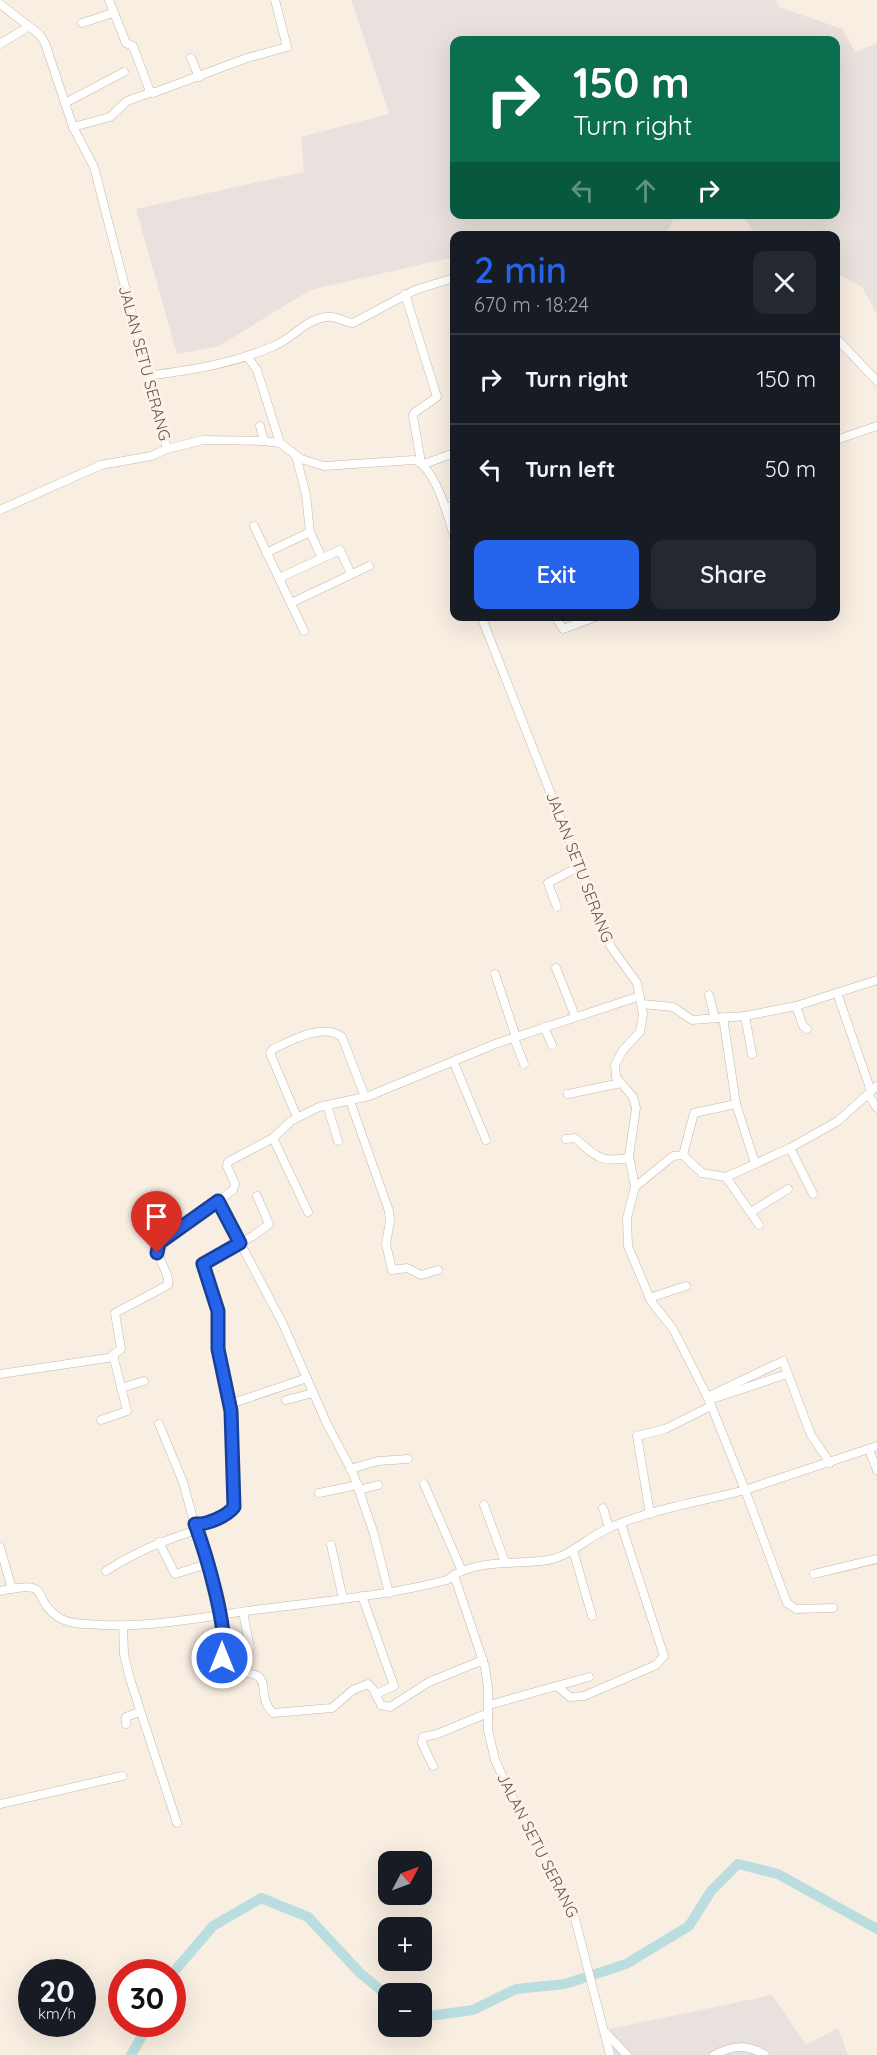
<!DOCTYPE html>
<meta charset="utf-8">
<style>
:root{--surface:#171b24;--page:#242831;--text:#f1f3f6;--muted:#9ea1a6;--line:#363941;--accent:#2563eb}
body{margin:0;font-family:Quicksand,sans-serif;background:var(--page);color:var(--text);height:100vh;display:flex;flex-direction:column;font-size:22px;white-space:nowrap}
*{box-sizing:border-box;margin:0}
p{font-size:20px;color:var(--muted)}
.icon{flex:none;width:33px;height:33px;fill:none;stroke:currentColor;stroke-width:2;stroke-linecap:round;stroke-linejoin:round}
.map{position:relative;flex:1;overflow:hidden}
.panel{position:absolute;left:450px;top:231px;width:390px;height:390px;display:flex;flex-direction:column;background:var(--surface);border-radius:12px;box-shadow:0 6px 24px #0002}
.panel>*{flex:none}
.guide{position:absolute;left:450px;top:36px;width:390px;height:183px;border-radius:12px;box-shadow:0 6px 24px #0002;background:#0b6e4f;color:#fff;overflow:hidden}
.needle{width:39px;rotate:49deg}
.controls{position:absolute;left:378px;top:1851px;display:grid;gap:12px}
.controls a{display:grid;place-items:center;width:54px;height:54px;border-radius:12px;background:var(--surface);box-shadow:0 6px 24px #0002;font-size:30px}
.speed{position:absolute;left:18px;top:1959px;display:flex;gap:12px;font-size:30px;font-weight:700;text-align:center}
.speed>*{display:grid;place-content:center;width:78px;height:78px;border-radius:50%;background:var(--surface);box-shadow:0 6px 24px #0002;line-height:1}
.speed small{font-size:15px;font-weight:400}
.speed .limit{border:9px solid #d22;background:#fff;color:#111}
.pin{position:absolute;display:grid;place-items:center;width:51px;height:51px;color:#fff;margin:-62px -26px;border-radius:50% 50% 50% 0;rotate:-45deg;box-shadow:0 0 6px #0007}
.pin .icon{rotate:45deg}
.me{position:absolute;width:66px;margin:-33px;rotate:0deg;stroke-linejoin:round;filter:drop-shadow(0 0 4px #0008)}
.turn{display:flex;align-items:center;gap:21px;height:126px;padding:0 24px;font-size:27px}
.turn .icon{width:78px;height:78px;stroke-width:2.5}
.turn b{display:block;font-size:42px;line-height:51px}
.lanes{display:flex;align-items:center;height:57px;padding:0 24px;background:#0003;justify-content:center;gap:30px;direction:ltr}
.lanes .off{opacity:.35}
.round{display:grid;place-items:center;flex:none;width:63px;height:63px;border-radius:12px;background:var(--page)}
.headline{display:flex;align-items:center;justify-content:space-between;height:102px;padding:0 24px}
h1{font-size:36px;font-weight:600;line-height:45px;color:var(--accent)}
.action{display:flex;gap:12px;margin-top:auto;padding:12px 24px}
.action a{flex:1;height:69px;border-radius:12px;background:var(--accent);color:#fff;font-size:24px;font-weight:600;line-height:69px;text-align:center}
.action a+a{background:var(--page);color:var(--text)}
ul{padding:0;list-style:none}
li{display:flex;align-items:center;gap:18px;height:90px;padding:0 24px;border-top:2px solid var(--line)}
li div{flex:1}
li b{display:block;font-size:22px}
li em{font-style:normal}
.map>svg:first-child{display:block}
</style>
<div class="map">
<svg width="877" height="2055" viewBox="0 0 877 2055">
<rect width="100%" height="100%" fill="#f9eee2"/>
<g fill="#e8e1dd">
<path d="M351,0h425l3,7 63,22 13,23 22,-9v271l-15,-27 -26,-14v-37l-74,-1 -9,-4 -10,-16 93,-1v-174h-382v174l221,1 -9,20 -212,1v21l-144,33 -91,56 -42,8 -41,-145 168,-37 -3,-35 88,-23z"/>
<path d="M772,1995l34,50 32,-17 10,27h-233l-5,-26z"/>
</g>
<g fill="none" stroke-linecap="round" stroke-linejoin="round">
<g stroke="#badddf" stroke-width="10">
<path d="M172,1974l41,-48 48,-28 47,19 52,56 28,23"/>
<path d="M422,2017l51,-7 43,-21 49,-5 61,-20 63,-38 22,-35 27,-27 40,10 99,55"/>
<path d="M131,2055l18,-31"/>
</g>
<g stroke="#c8b5ab" stroke-width="9">
<g id="minor">
<path d="M109,0l17,43 7,3 16,43 4,4 94,-35 40,-11 -12,-47"/>
<path d="M0,4l39,30 6,9 28,84 21,40 73,282 36,-9 61,1 16,2 21,16 23,7 90,-6c21,6 34,56 40,76"/>
<path d="M82,23l31,-10"/>
<path d="M0,44l28,-17"/>
<path d="M191,58l8,19"/>
<path d="M65,103l59,-31"/>
<path d="M73,127l37,-10 17,-16 25,-9"/>
<path d="M405,294l32,103 -23,16 -1,3 8,46"/>
<path d="M836,338l41,43"/>
<path d="M247,356l10,14 23,73"/>
<path d="M147,376c44,-6 86,-12 127,-30 20,-8 30,-26 52,-29 10,-2 17,5 27,6l62,-33 39,-12"/>
<path d="M260,426l4,15"/>
<path d="M836,440l41,-14"/>
<path d="M296,456l10,39 4,37 12,26"/>
<path d="M424,464l30,-11"/>
<path d="M446,508l8,-3"/>
<path d="M0,510l101,-45 50,-9 16,-7"/>
<path d="M254,526l50,105"/>
<path d="M266,553l44,-21"/>
<path d="M279,578l61,-28 11,24"/>
<path d="M291,603l78,-37"/>
<path d="M481,616l130,331 26,36 6,31 -3,18 -17,18 -8,15 1,12 17,20 3,11 -7,48 6,31 -8,31 1,28 23,55 22,28 36,71 36,90c-45,12 -94,19 -136,38 -21,9 -38,28 -61,32 -31,5 -65,-1 -94,15l31,92 3,21v42l7,30 24,52 53,95 38,148"/>
<path d="M555,616l8,13 35,-13"/>
<path d="M557,907l-9,-24 32,-17"/>
<path d="M556,968l19,48"/>
<path d="M495,974l21,63"/>
<path d="M837,993l34,98"/>
<path d="M709,995l6,23"/>
<path d="M642,1004l31,3 19,13 53,-4 51,-10 81,-26"/>
<path d="M796,1006l7,20 4,3"/>
<path d="M745,1016l7,38"/>
<path d="M723,1017l13,87 19,59"/>
<path d="M544,1027l8,18"/>
<path d="M514,1038l10,26"/>
<path d="M454,1063l32,77"/>
<path d="M568,1094l53,-11"/>
<path d="M868,1094l9,14"/>
<path d="M350,1101l39,110 1,10 -4,23 6,26 15,-2 14,7 17,-5"/>
<path d="M327,1105l11,36"/>
<path d="M297,1117l-27,-64 3,-4c17,-8 51,-27 69,-12l23,60"/>
<path d="M273,1138l35,74"/>
<path d="M566,1139l9,-1c21,19 26,25 54,20"/>
<path d="M790,1148l23,46"/>
<path d="M683,1155l19,18 24,4 33,48"/>
<path d="M726,1177l64,-29 48,-27 39,-35"/>
<path d="M635,1187l38,-31 10,-1 11,-42 42,-9"/>
<path d="M218,1201l65,123 44,100 26,49 20,58 16,62"/>
<path d="M751,1212l37,-23"/>
<path d="M649,1298l37,-12"/>
<path d="M0,1374l114,-17"/>
<path d="M121,1388l23,-7"/>
<path d="M707,1397l76,-36 28,74 19,28"/>
<path d="M286,1400l27,-7"/>
<path d="M709,1400l75,-25"/>
<path d="M230,1404l77,-26"/>
<path d="M101,1420l26,-9 -14,-56 8,-6 -6,-36 53,-28c2,-14 -12,-25 -10,-39l75,-56 2,-6 -8,-18 1,-4 45,-24 18,-17 28,-14 50,-11 126,-52 145,-48"/>
<path d="M159,1424l24,58 37,134 4,34 -4,22 5,3c57,-9 27,18 48,38l59,-5 21,-18 15,-6 5,5 8,16 9,2 39,-25 54,-22"/>
<path d="M869,1450l8,20"/>
<path d="M350,1469l28,-8 30,-2"/>
<path d="M424,1484l38,87"/>
<path d="M359,1490l19,-5"/>
<path d="M319,1493l39,-8"/>
<path d="M484,1505l21,57"/>
<path d="M603,1508l6,20"/>
<path d="M650,1514l-13,-78 28,-7 46,-23"/>
<path d="M195,1524c12,1 34,-8 39,-19l-3,-94 -13,-62v-38l-15,-49 50,-26 16,-12 -12,-28"/>
<path d="M159,1542l16,32 32,-10"/>
<path d="M331,1545l12,54"/>
<path d="M0,1547l12,42"/>
<path d="M573,1550l19,66"/>
<path d="M106,1571c29,-19 58,-31 91,-41"/>
<path d="M814,1574l63,-15"/>
<path d="M0,1591c55,-12 29,6 58,26 12,8 31,7 45,8 54,2 105,-9 159,-16 62,-8 124,-13 185,-29l7,-5"/>
<path d="M362,1596l32,90 -18,8"/>
<path d="M833,1608l-37,1 -9,-6 -42,-113 132,-44"/>
<path d="M243,1612l7,36"/>
<path d="M123,1625l1,30 6,24 47,144"/>
<path d="M557,1686l13,11 14,-1 72,-31 8,-9 -43,-132"/>
<path d="M489,1705l100,-28"/>
<path d="M126,1724v-7l13,-5"/>
<path d="M433,1766l-11,-23 1,-6 14,-3 51,-21"/>
<path d="M0,1804l122,-28"/>
<path d="M607,2034l20,21"/>
<path d="M714,2055c19,-10 33,-11 51,0"/>
</g>
</g>
<use href="#minor" stroke="#fff" stroke-width="8"/>
</g>
<g fill="none" stroke-linecap="round" stroke-linejoin="round">
<g stroke="#184099" stroke-width="15">
<path id="route" d="M157,1253l2,-10 59,-42 22,42 -37,21 15,47v38l13,62 3,96c-7,9 -27,18 -39,17 10,27 35,108 27,134"/>
</g>
<use href="#route" stroke="#2563eb" stroke-width="10"/>
</g>
<g text-anchor="middle" dominant-baseline="central" stroke-width="6" stroke-linejoin="round" paint-order="stroke">
<g font-size="16" fill="#6d554c" stroke="#fcf3e8">
<text transform="translate(145 363) rotate(75)">JALAN SETU SERANG</text>
<text transform="translate(580 867) rotate(69)">JALAN SETU SERANG</text>
<text transform="translate(538 1845) rotate(63)">JALAN SETU SERANG</text>
</g>
</g>
</svg>
<div class="controls">
<a><svg class="needle" viewBox="-14 -14 28 28"><path d="M0-13l5 13h-10z" fill="#e53935"/><path d="M0 13l5-13h-10z" fill="#9ea1a6"/></svg></a>
<a>+</a>
<a>−</a>
</div>
<div class="speed"><div>20<small>km/h</small></div><div class="limit">30</div></div>
<div class="pin" style="left:157px;top:1253px;background:#d93025"><svg class="icon" aria-label="arrive" viewBox="0 0 24 24"><path d="M6 21V4h12l-3 4 3 4H6"/></svg></div>
<svg class="me" style="left:222px;top:1658px" viewBox="-20 -20 40 40"><circle r="17" fill="#2563eb" stroke="#fff" stroke-width="3"/><path d="M0-11L8 9 0 5-8 9z" fill="#fff"/></svg>
<div class="guide">
<div class="turn"><svg class="icon" aria-label="right" viewBox="0 0 24 24"><path d="M7 20v-9h11M14 6l5 5-5 5"/></svg><div><b>150 m</b>Turn right</div></div>
<div class="lanes"><svg class="icon off" aria-label="left" viewBox="0 0 24 24"><path d="M17 20v-9H6M10 6l-5 5 5 5"/></svg><svg class="icon off" aria-label="ahead" viewBox="0 0 24 24"><path d="M12 20V5M6 11l6-6 6 6"/></svg><svg class="icon" aria-label="right" viewBox="0 0 24 24"><path d="M7 20v-9h11M14 6l5 5-5 5"/></svg></div>
</div>
<section class="panel">
<div class="headline"><div><h1>2 min</h1><p>670 m · 18:24</p></div><a class="round"><svg class="icon" aria-label="close" viewBox="0 0 24 24"><path d="M6 6l12 12M18 6L6 18"/></svg></a></div>
<ul>
<li><svg class="icon" aria-label="right" viewBox="0 0 24 24"><path d="M7 20v-9h11M14 6l5 5-5 5"/></svg><div><b>Turn right</b></div><em>150 m</em></li>
<li><svg class="icon" aria-label="left" viewBox="0 0 24 24"><path d="M17 20v-9H6M10 6l-5 5 5 5"/></svg><div><b>Turn left</b></div><em>50 m</em></li>
</ul>
<div class="action"><a>Exit</a><a>Share</a></div>
</section>
</div>
